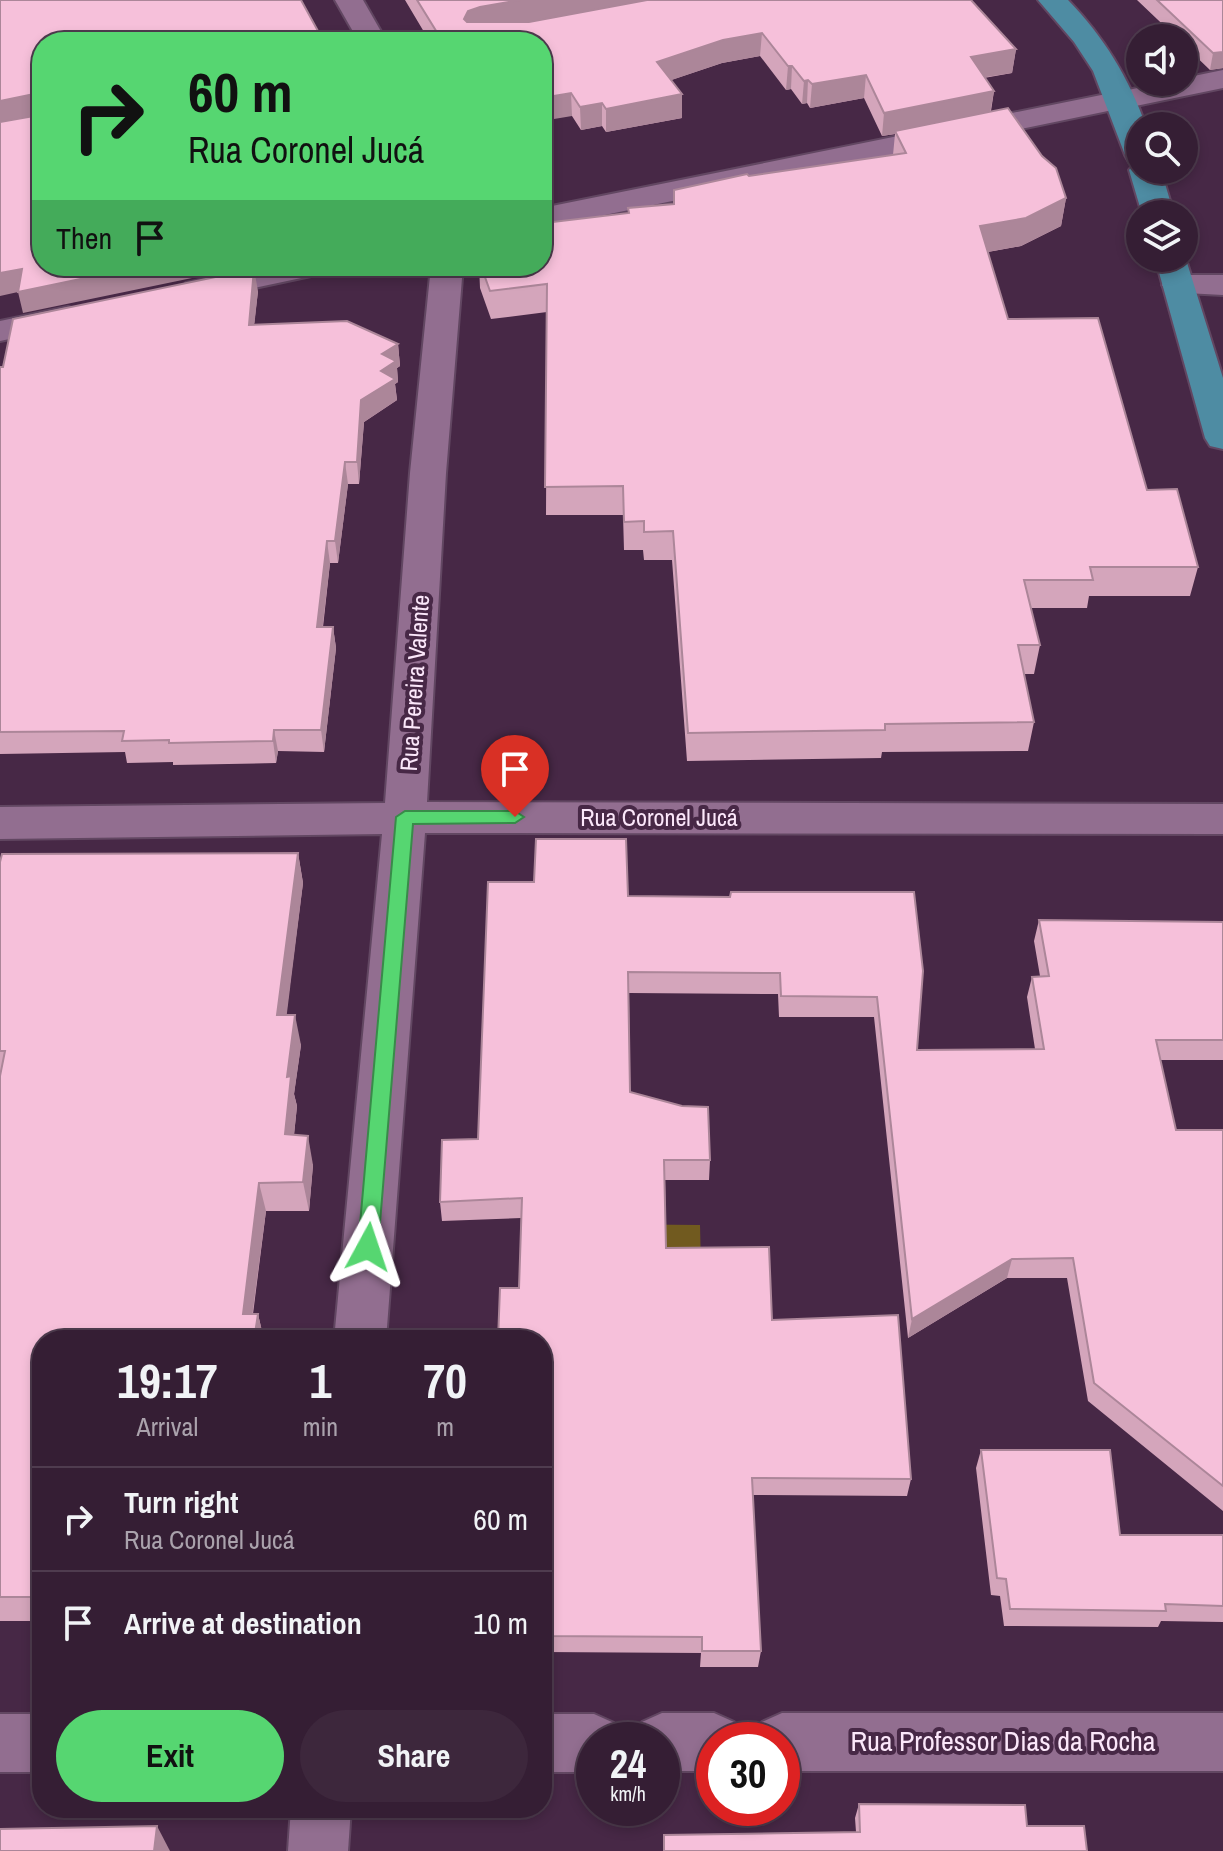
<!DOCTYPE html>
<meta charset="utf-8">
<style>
:root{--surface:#351e34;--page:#3d273c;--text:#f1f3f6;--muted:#aaa2ac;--line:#4f3c4f;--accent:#56d671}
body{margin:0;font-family:"Archivo Narrow",sans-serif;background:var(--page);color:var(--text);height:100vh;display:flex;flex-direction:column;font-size:30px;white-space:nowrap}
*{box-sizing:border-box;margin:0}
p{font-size:26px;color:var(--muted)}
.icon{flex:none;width:44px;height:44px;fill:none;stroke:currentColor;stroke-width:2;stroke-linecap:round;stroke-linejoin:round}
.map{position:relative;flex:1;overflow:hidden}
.sheet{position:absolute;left:32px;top:1330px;width:520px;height:488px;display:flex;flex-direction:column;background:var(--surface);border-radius:32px;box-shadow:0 4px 12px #0003,0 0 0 2px var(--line)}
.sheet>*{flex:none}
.top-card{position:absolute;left:32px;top:32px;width:520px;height:244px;border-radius:32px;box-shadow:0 4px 12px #0003,0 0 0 2px var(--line);background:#56d671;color:#111;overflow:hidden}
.fabs{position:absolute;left:1126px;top:24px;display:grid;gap:16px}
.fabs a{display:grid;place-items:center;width:72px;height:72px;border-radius:50%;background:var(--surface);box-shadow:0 4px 12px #0003,0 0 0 2px var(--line);font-size:40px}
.speed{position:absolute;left:576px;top:1722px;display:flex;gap:16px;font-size:40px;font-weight:700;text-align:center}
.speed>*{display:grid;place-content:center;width:104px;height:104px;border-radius:50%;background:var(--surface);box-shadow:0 4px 12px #0003,0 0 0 2px var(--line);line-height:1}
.speed small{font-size:20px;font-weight:400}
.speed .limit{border:12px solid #d22;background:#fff;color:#111}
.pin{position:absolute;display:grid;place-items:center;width:68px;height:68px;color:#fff;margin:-82px -34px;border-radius:50% 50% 50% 0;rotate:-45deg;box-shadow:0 0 8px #0007}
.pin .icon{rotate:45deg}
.me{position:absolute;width:88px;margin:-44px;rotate:5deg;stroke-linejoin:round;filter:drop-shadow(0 0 6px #0008)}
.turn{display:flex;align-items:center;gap:28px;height:168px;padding:0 24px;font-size:36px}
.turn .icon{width:104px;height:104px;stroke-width:2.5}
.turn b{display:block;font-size:56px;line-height:68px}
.then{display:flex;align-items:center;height:76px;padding:0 24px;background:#0003;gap:16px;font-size:30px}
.eta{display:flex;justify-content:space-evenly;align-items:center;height:136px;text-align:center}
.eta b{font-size:48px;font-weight:800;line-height:56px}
.cta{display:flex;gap:16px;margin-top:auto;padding:16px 24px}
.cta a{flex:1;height:92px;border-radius:48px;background:var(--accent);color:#111;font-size:32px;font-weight:800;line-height:92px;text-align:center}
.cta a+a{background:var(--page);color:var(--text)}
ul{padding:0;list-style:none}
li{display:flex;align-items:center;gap:24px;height:104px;padding:0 24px;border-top:2px solid var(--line)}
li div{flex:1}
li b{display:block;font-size:30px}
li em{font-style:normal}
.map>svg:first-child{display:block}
</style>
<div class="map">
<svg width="1223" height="1851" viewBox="0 0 1223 1851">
<rect width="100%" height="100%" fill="#472846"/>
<path fill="#715a1f" d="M593,1224l107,1 1,42z"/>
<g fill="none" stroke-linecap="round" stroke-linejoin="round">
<g stroke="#624762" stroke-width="4">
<g id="minor">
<path d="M335,0h28l24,42h-28z"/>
<path d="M1121,91l11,3 4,6 -4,6 -590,122v-20z"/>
<path d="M266,266h63l-4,7 -127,27 -12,-3 -5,-7 5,-7z"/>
<path d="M431,266h32l-17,207 -19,329 796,2v30l-798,-1 -39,507h-52l48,-506 -382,5v-32l385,-4 25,-330z"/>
<path d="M1179,275h44v20l-56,-3 -5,-7 5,-7z"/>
<path d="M68,307l12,3 5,7 -5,7 -80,17v-20z"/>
<path d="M662,1713h52l20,9 8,18h-28v31h-52v-31h-28l8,-18z"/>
<path d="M782,1713h441v58h-441v-31h-28l8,-18z"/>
<rect x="0" y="1714" width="42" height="58"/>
<path d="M542,1714h52l20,9 8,17h-28v32h-52z"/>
<path d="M291,1808h60l-3,43h-60z"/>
</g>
</g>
<g stroke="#624762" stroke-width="4">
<path id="tertiary" d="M1223,70v18l-102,21 -11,-3 -4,-6 4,-6 55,-12h19v-4z"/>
</g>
<g stroke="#624762" stroke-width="4">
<g id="primary">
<path d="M1038,0h30c36,37 61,78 78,126h-6v44h21l13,44h-32l-13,-44 6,-7 -6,-1 -4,-7 -32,-84 -19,-29z"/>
<path d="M1184,253l39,125v71l-13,-3 -5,-8 -50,-180h29z"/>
</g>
</g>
<use href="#minor" fill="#926e90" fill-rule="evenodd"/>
<use href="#tertiary" fill="#926e90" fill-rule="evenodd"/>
<use href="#primary" fill="#4e8ca3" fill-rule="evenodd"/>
</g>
<g fill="#d4a5bb">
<path d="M405,0h566l45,49 -4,24 -28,5 10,13 -3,20 75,87 -5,28 -40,20 -33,6 20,67 139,171 51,77 -8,29h-101l-2,12h-56l9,37 -6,29h-10l10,48 -6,29 -146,1 -1,6 -194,3 -15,-201h-28l-1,-10h-19l-1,-35h-77l1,-203 -56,7 -11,-31 -1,-22h63l3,-43 83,-10v-5l45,-4 76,-28 144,-21 2,-21 -13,2 -18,-38 -54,10 -3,-5 -5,1 -11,-15 -5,1 -26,-34 -38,7 -51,17 11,14v24l-76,14 -4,-6 -21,4 -9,-14 -30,-74h-112z"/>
<path d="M1137,0h86v68l-13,2 -26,-25v-7h-7z"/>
<path d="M258,291l-4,34 144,19 2,22 -3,2 1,14 -3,2 2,16 -33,22 -5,62h-11l-10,79h-8l-7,64h10l3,21 -12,104 -46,-1 -2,12 -103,2v-3l-46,1 -2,-11 -125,2v-387z"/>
<path d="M298,853l5,30 -17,132 15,30 -7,49 3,12 -3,29 19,30 -4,46h-43l-13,103h5l6,26h-222v281h-42v-759z"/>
<path d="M914,892l3,158 118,-1 -8,-52 5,-20 8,-1 -6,-35 5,-21 184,2v138h-63l16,70h47v381l-135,-110 -21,-123h-60l-99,60 -34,-321h-95l-1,-23 -149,-1 1,99 52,14 28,54 -1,20h-44l1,68 106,72 139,159 -4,17 -154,-1 8,156 -3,16h-58l1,-14 -159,-1v-312l-23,-52 2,-70 -79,3 -2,-19 188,-306 102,1z"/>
<path d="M981,1450l139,85h103v87l-62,-1 -3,6 -154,-1 -4,-30 -9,-1 -15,-127z"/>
<path d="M859,1804l168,22 60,25h-424l1,-16 192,-3 -1,-14z"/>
</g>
<g fill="#ac8699">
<path d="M520,0h128l-178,34 -6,-15 4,-8 12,-4z"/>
<path d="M762,33l-2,23 -38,7 -65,22v-23l66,-22z"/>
<path d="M1016,49l-4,24 -45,7 4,-23z"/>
<path d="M1223,52v16l-13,2 3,-17z"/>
<path d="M788,66h4l-1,23 -5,1z"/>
<path d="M866,75l-2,23 -54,10 2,-24z"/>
<path d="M808,80l-1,23 -5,1 2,-23z"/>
<path d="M994,91l-4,23 -95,17v3l-13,2 2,-23z"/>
<path d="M39,93l3,21 -42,9v-22z"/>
<path d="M571,93l1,23 -30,5v-23z"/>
<path d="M682,94v24l-76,14v-23z"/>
<path d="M602,103v23l-21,4 -1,-23z"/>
<path d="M1066,198l-5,28 -40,20 -45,8 4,-28z"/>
<path d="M143,266h107l-227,47 -5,-21 -18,4v-23l22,-4z"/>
<path d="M254,269l4,22 -6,55 -3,-21z"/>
<path d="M398,344l2,22 -3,2 1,14 -3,2 2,16 -33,22 -5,62 -2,-22 4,-62 20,-29 1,-17z"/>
<path d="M345,462l3,22 -10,79 -3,-22z"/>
<path d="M327,541l3,22 -10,86 -3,-22z"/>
<path d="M333,627l3,21 -12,104 -3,-22z"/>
<path d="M274,730l4,21 -2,12 -3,-22z"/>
<path d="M298,853l5,30 -20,162 -6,-30z"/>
<path d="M295,1015l6,30 -7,49 3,12 -6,57 -6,-29 2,-57z"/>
<path d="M308,1136l5,29 -4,46 -6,-29z"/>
<path d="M259,1183l7,28 -17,129 -6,-26z"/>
<path d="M1012,1259l-5,19 -99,60 4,-19z"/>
<path d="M258,1314l6,26h-10z"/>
<path d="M157,1826l13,25h-16z"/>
</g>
<g fill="#f6c0da" stroke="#ac8699" stroke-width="2">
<path d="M0,0h301l23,42h-282v224h101l-125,26 4,-23 -22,4v-151l40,-7 -1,-22 -39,8z"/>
<path d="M417,0h103l-40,7 -12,4 -4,8 3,3h62l118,-22h324l45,49 -45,8 23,34 -110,22 -18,-38 -54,9 -4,-4 -4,1 -12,-15h-4l-26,-33 -39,7 -66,22 25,32 -76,15 -4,-6 -22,4 -9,-14 -29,5v-56h-99z"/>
<path d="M1157,0h66v52l-10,1z"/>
<path d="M1008,108l34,48 14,12 10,30 -40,20 -46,8 28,93 90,-1 49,172 30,-1 21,78h-108l3,13h-69l16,65h-22l16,77 -149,2v6l-197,3 -15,-202 -29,1v-11l-20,1 -1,-36 -78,1 2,-203 -57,7 -9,-25h61v-47h2l1,4 84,-10 -1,-5 46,-4v-14l73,-16 2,2 157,-23 -11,-22z"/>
<path d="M254,269l-5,56 98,-4 51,23 -16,10 14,7 -15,10 14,8 -34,21 -4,62h-12l-10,79h-8l-10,86h16l-12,103h-47l-1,11 -104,2v-3l-47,1 2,-10 -124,1v-365h3l10,-48z"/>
<path d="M536,839h90l2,57 102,1 1,-5h183l9,79 -6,79 127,-1 -12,-72 17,-1 -10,-56 184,2v118h-67l20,90h47v356l-129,-103 -21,-125 -61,1 -100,60 -35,-322 -96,-1 -1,-23 -152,-1 2,120 52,14 26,1 2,53h-46l2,88 103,-1 3,73 126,-5 13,164 -159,-1 9,173h-59v-14l-160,-1v-296h-44l2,-52h19l3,-90 -82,4 2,-62 36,-1 10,-257h46z"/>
<path d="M298,853l-21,162h18l-8,62 4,-1 -6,58 23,2 -5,46 -44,1 -16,131h15l-4,26h-212v257h-42v-521l5,-25h-5v-189l2,-8z"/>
<path d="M981,1450h129l10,85h103v71l-58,-2 1,7 -156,-2 -4,-30 -9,-1z"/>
<path d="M859,1804l166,1 2,21h57l3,25h-423v-16l196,-3z"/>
<path d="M157,1826l-3,25h-154v-22z"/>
</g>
<path fill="#56d671" stroke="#388b49" stroke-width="2" d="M405,811h110l9,6 -9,6 -102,1 -35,423 -3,6 -7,3 -7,-3 -3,-6 38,-430z"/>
<g text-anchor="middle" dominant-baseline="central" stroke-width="8" stroke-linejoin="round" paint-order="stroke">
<g font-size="24" fill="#fbe7fa" stroke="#472846">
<text transform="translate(414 683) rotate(-86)">Rua Pereira Valente</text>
<text x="659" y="817">Rua Coronel Jucá</text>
</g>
<g font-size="28" fill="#fbe7fa" stroke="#472846">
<text x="1003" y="1741">Rua Professor Dias da Rocha</text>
</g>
</g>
</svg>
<div class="fabs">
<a><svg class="icon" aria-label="sound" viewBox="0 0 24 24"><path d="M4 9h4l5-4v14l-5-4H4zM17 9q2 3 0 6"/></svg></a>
<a><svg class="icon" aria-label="search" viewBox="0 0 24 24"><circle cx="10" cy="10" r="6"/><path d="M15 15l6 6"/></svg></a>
<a><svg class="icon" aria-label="layers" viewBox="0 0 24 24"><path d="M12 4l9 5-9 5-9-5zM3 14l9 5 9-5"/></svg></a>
</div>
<div class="speed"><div>24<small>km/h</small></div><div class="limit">30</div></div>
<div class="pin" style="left:515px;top:817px;background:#d93025"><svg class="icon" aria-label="arrive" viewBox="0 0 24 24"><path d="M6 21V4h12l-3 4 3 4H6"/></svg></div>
<svg class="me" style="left:368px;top:1247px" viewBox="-20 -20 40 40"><path d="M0-17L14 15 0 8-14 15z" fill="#56d671" stroke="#fff" stroke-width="4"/></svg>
<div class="top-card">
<div class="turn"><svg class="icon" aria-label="right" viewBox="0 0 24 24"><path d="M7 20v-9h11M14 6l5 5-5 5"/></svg><div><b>60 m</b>Rua Coronel Jucá</div></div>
<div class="then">Then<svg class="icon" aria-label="arrive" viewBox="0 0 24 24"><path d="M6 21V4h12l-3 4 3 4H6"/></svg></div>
</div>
<section class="sheet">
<div class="eta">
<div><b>19:17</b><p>Arrival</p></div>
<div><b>1</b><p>min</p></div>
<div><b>70</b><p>m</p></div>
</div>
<ul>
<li><svg class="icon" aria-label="right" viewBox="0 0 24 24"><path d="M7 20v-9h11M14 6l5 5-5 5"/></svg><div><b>Turn right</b><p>Rua Coronel Jucá</p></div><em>60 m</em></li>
<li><svg class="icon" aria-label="arrive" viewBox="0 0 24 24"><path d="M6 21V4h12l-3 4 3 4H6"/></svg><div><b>Arrive at destination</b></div><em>10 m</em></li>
</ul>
<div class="cta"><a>Exit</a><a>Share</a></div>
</section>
</div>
